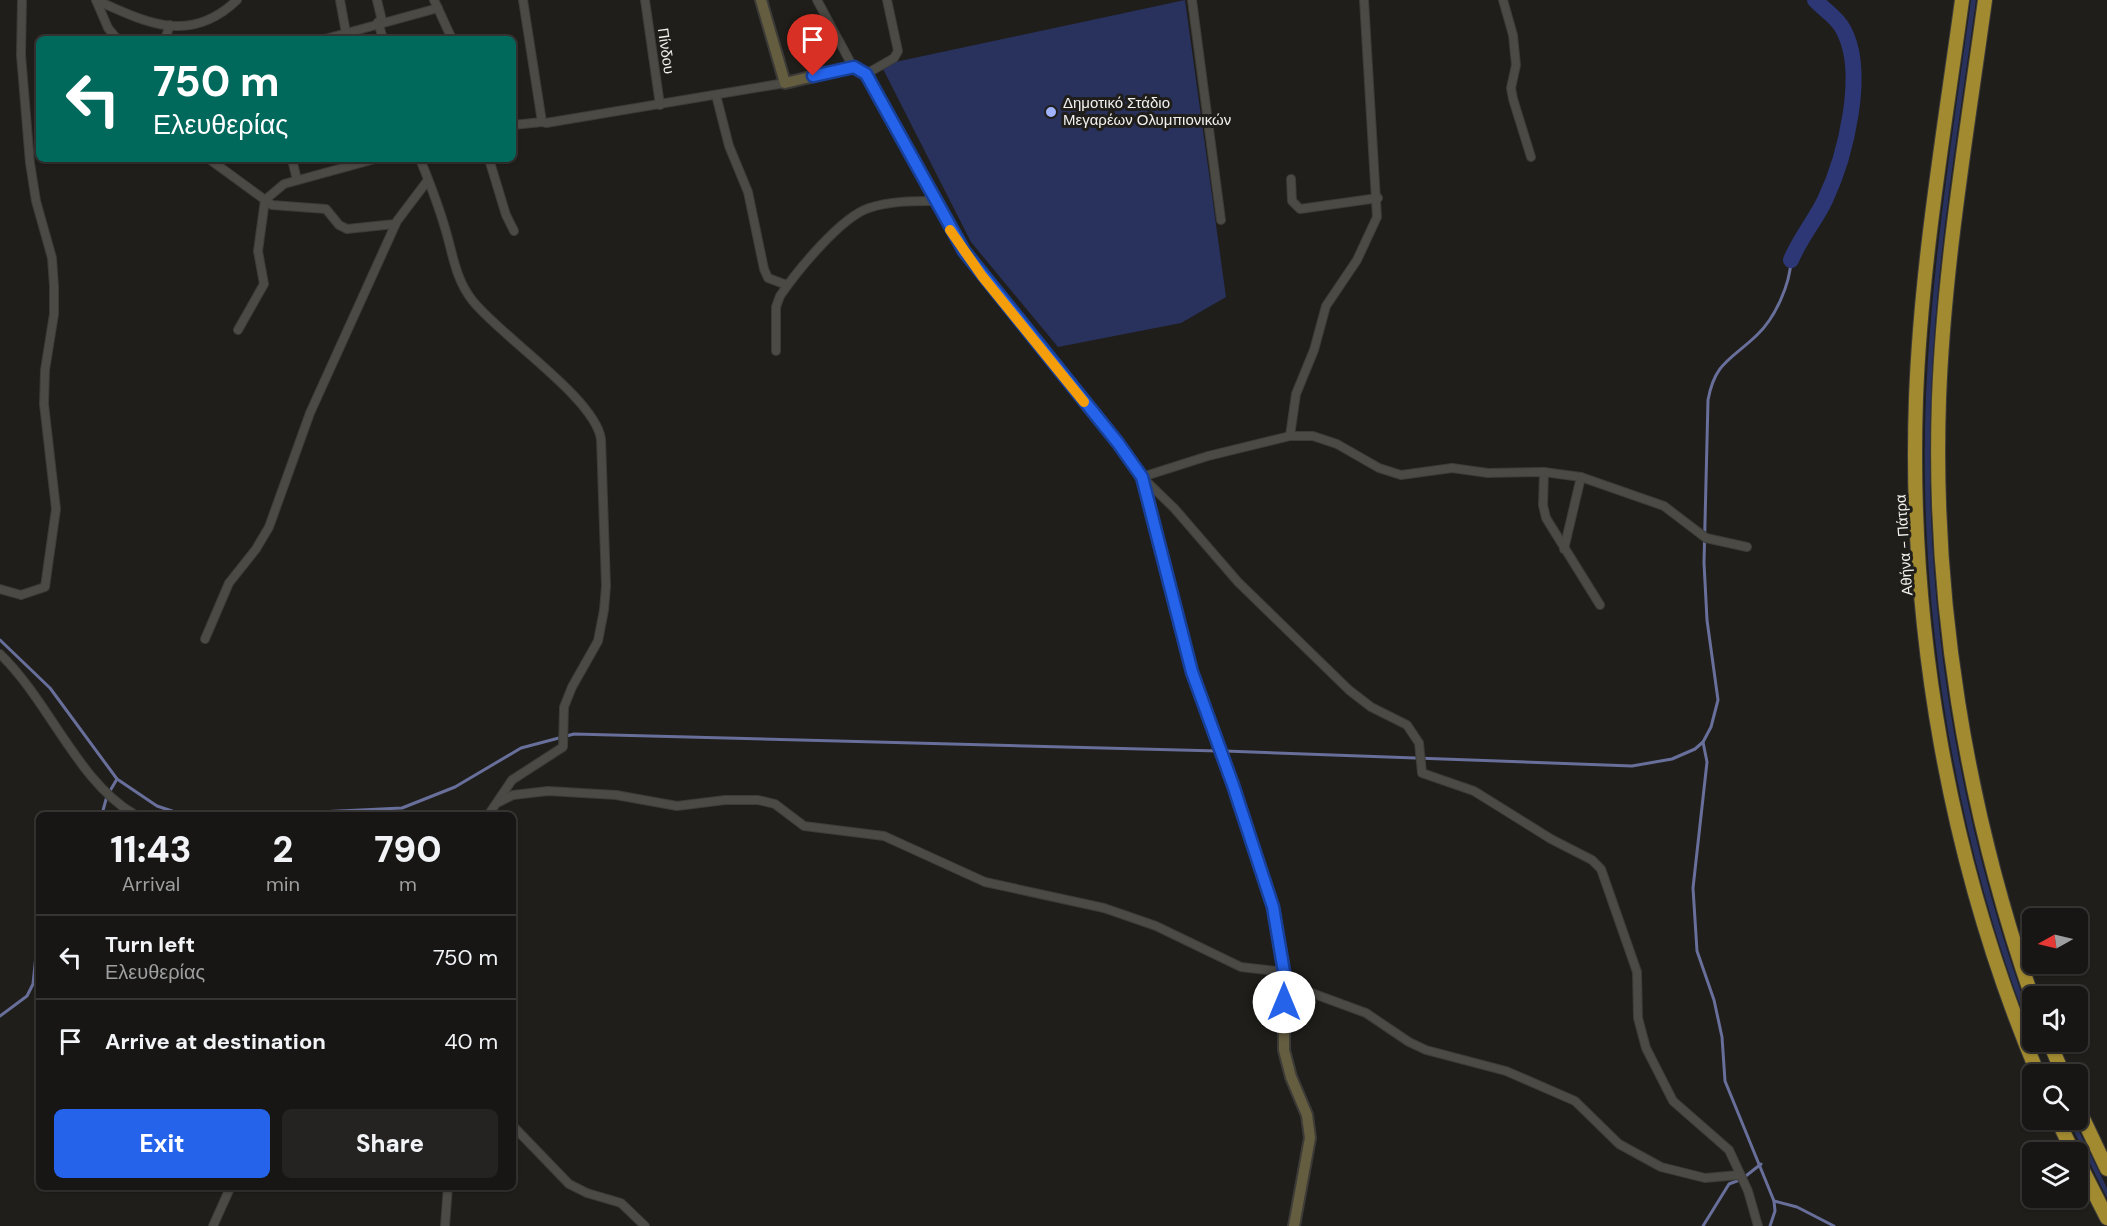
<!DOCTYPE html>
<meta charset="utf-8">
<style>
:root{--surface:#171614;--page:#242322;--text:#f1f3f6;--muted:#9e9fa0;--line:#363534;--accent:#2563eb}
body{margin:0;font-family:"DM Sans",sans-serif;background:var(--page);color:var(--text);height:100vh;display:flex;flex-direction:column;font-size:22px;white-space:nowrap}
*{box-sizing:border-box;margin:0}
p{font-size:20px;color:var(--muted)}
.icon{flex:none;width:33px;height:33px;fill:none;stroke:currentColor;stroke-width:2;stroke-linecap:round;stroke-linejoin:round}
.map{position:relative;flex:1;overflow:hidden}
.panel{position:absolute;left:36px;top:812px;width:480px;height:378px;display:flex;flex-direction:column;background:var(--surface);border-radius:9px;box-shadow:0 2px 4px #0004,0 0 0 2px var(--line)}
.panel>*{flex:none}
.banner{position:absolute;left:36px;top:36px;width:480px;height:126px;border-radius:9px;box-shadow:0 2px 4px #0004,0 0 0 2px var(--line);background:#00695c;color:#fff;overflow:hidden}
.needle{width:39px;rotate:262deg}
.fabs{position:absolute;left:2022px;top:908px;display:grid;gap:12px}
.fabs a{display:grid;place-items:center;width:66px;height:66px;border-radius:9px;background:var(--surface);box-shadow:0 2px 4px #0004,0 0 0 2px var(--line);font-size:30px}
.pin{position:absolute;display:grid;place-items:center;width:51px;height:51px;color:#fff;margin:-62px -26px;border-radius:50% 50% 50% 0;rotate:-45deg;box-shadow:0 0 6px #0007}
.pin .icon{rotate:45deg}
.me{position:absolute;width:66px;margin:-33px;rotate:0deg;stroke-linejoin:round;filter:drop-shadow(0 0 4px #0008)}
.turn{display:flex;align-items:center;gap:21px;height:126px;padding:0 18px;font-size:27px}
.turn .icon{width:78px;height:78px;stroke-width:2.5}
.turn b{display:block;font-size:42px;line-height:51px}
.eta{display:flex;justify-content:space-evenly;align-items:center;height:102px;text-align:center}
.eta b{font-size:36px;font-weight:800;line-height:42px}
.cta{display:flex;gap:12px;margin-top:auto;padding:12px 18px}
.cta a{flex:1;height:69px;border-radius:9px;background:var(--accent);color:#fff;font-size:24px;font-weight:800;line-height:69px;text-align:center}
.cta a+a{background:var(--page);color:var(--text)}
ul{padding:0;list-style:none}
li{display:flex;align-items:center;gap:18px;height:84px;padding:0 18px;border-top:2px solid var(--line)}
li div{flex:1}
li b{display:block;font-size:22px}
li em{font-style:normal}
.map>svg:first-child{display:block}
</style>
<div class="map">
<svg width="2107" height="1226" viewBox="0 0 2107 1226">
<rect width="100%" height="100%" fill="#1f1e1a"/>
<g fill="#29315d">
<path d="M1185,0l41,297 -45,26 -123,24 -87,-105 -90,-177z"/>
<path d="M1971,0h5c-18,132 -41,265 -45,399 -8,211 28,425 101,624v13c-78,-197 -115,-430 -106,-642 6,-132 27,-263 45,-394z"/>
<path d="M2068,1119h5l34,69v10z"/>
</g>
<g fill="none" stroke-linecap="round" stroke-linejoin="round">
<g stroke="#686f9a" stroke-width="3">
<path d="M0,640l50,48 67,91 40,27 24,8"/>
<path d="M1703,742l4,20 -14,126 4,63 17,49 8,37 3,44 49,120 1,10 -5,15"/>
<path d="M1225,751l407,15 40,-7 23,-10 8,-7 8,-15 7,-27 -11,-80 -3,-57 4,-163c7,-38 23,-40 49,-65 18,-17 33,-50 34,-75"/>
<path d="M102,814l5,-18 10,-17"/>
<path d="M277,814l125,-6 53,-21 66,-39 53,-14 644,17"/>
<path d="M0,1016l27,-20 6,-12 6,-57"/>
<path d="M1774,1201l23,6 37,19"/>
<path d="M1703,1226l26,-42 13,-5 19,-15"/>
</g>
<path stroke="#2d3776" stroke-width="16" d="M1791,260c9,-22 24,-39 34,-60 20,-42 42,-128 18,-171 -6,-12 -19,-19 -28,-29"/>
<g stroke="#3c3b38" stroke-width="10">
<g id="street">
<path d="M96,0c51,23 94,45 141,0"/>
<path d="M96,0l12,28 9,11"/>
<path d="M340,0l6,33"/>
<path d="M377,0l5,21"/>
<path d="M434,0l18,39"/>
<path d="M523,0l19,122 4,1 239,-40"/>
<path d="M645,0l15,105"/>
<path d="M817,0l36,67"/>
<path d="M1192,0l29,220"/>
<path d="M1503,0l10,35 3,30 -5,23 2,11 18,58"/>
<path d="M378,22l5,17"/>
<path d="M165,39l5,-14"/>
<path d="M325,39l113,-31"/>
<path d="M866,74l28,-16 4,-7 -11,-51"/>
<path d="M716,95l13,51 19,46 16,77 4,9 19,7"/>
<path d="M513,125l29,-3"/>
<path d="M209,159l63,46 54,4 13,16 8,4 48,-5"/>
<path d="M292,159l5,21"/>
<path d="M420,159c9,22 18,45 25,69 8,26 10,50 27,72 27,35 123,98 129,139l5,147 -2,24 -6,31 -26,46 -8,20 -1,40 -51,33 -23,34"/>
<path d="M489,159l17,56 8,16"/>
<path d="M1291,179l1,22 8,8 78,-11"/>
<path d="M238,330l26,-46 -6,-33 7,-51 19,-16 91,-25"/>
<path d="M776,351v-44l4,-11c17,-25 61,-79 89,-88 21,-7 44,-7 65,-7"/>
<path d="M1290,436l6,-42 18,-44 12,-44 31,-46 20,-43 -13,-217"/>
<path d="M1544,472l-1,33 3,13 54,87"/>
<path d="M1142,477l66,-21 82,-20h23l24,8 42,24 22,7 51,-7 36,5 56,-1 37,5 83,29 42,32 41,9"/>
<path d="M1143,478l31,30 64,74 111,108 22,17 36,18 12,18 3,30 52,18 77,48 41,21 9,9 36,103 1,46 8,30 27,53 56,49 19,41 10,35"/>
<path d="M1564,549l17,-72"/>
<path d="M0,589l21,6 24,-8 11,-78 -12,-105 1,-34 9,-56v-28l-2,-28 -16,-57 -6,-38 -9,-108 1,-55"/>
<path d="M205,639l24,-56 27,-34 13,-22 41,-114 87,-192 31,-41"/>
<path d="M0,654c49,47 78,128 134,160"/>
<path d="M499,802l14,-7 35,-4 68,4 61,11 48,-6h33l17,4 29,22 80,10 101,46 119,26 52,18 85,41 43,5 25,20 57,21 43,29 17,8 80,21 69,30 44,43 42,23 44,11 34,-3"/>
<path d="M513,1126l56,58 18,9 34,10 24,23"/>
<path d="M213,1226l18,-40"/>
<path d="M445,1226l3,-40"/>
</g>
</g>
<g stroke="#3c3b38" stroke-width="14">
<path id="secondary" d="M761,0l24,83 68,-16 13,7 98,177 154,192 24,34 50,195 41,113 40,122 11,65v78l7,27 16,38 3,23 -16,88"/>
</g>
<g stroke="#3c3b38" stroke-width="16">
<g id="highway">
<path d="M1962,0c-18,132 -41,265 -46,398 -8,229 33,465 122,676"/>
<path d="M1985,0c-18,132 -41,265 -46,399 -7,202 27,407 93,598"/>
<path d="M2049,1041l14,33"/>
<path d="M2078,1108l29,61"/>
<path d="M2057,1119l16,33"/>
<path d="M2078,1161l29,57"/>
</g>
</g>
<use href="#street" stroke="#4b4a45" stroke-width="8"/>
<use href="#secondary" stroke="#655d3f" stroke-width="10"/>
<use href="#highway" stroke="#a28a31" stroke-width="14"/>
</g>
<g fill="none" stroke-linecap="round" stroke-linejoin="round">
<g stroke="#184099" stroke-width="15">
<path id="route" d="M813,76l41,-9 12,7 98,177 154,192 24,34 50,195 41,113 40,122 11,65v30"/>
</g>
<use href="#route" stroke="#2563eb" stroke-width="10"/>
<path stroke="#f59e0b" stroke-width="10" d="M950,230l32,46 102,126"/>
</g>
<circle fill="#a1b3fd" stroke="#1f1e1a" stroke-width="2" cx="1051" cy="112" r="6"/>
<g text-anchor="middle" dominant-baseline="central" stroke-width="6" stroke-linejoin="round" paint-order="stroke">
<g font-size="15" fill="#f2f1ef" stroke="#1f1e1a">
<text transform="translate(666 51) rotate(82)">Πίνδου</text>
<text transform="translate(1904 545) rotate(-94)">Αθήνα - Πάτρα</text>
</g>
<g font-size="15" fill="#f2f1ef" stroke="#1f1e1a" text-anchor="start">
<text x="1063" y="103">Δημοτικό Στάδιο<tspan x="1063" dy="17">Μεγαρέων Ολυμπιονικών</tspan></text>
</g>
</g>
</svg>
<div class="fabs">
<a><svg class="needle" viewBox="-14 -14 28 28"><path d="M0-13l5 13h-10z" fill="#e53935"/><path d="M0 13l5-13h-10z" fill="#9e9fa0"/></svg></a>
<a><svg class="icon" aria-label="sound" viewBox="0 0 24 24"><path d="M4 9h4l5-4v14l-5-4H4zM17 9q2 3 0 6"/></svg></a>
<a><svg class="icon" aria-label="search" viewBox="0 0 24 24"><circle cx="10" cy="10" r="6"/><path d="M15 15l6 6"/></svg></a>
<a><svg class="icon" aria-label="layers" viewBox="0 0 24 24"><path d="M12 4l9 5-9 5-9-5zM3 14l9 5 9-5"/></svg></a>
</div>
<div class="pin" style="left:813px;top:76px;background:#d93025"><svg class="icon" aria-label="arrive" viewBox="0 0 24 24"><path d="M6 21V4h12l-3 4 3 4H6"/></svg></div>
<svg class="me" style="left:1284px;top:1002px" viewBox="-20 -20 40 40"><circle r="19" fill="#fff"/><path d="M0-13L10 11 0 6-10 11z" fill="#2563eb"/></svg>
<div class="banner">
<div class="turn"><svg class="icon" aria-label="left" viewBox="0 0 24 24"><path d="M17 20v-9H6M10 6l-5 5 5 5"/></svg><div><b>750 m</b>Ελευθερίας</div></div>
</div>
<section class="panel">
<div class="eta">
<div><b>11:43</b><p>Arrival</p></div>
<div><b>2</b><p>min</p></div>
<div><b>790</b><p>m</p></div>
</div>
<ul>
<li><svg class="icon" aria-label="left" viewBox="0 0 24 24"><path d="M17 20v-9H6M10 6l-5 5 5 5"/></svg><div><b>Turn left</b><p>Ελευθερίας</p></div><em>750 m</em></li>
<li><svg class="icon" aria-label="arrive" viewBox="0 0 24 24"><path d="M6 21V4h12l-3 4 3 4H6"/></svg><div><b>Arrive at destination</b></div><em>40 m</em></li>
</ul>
<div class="cta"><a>Exit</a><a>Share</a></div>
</section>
</div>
